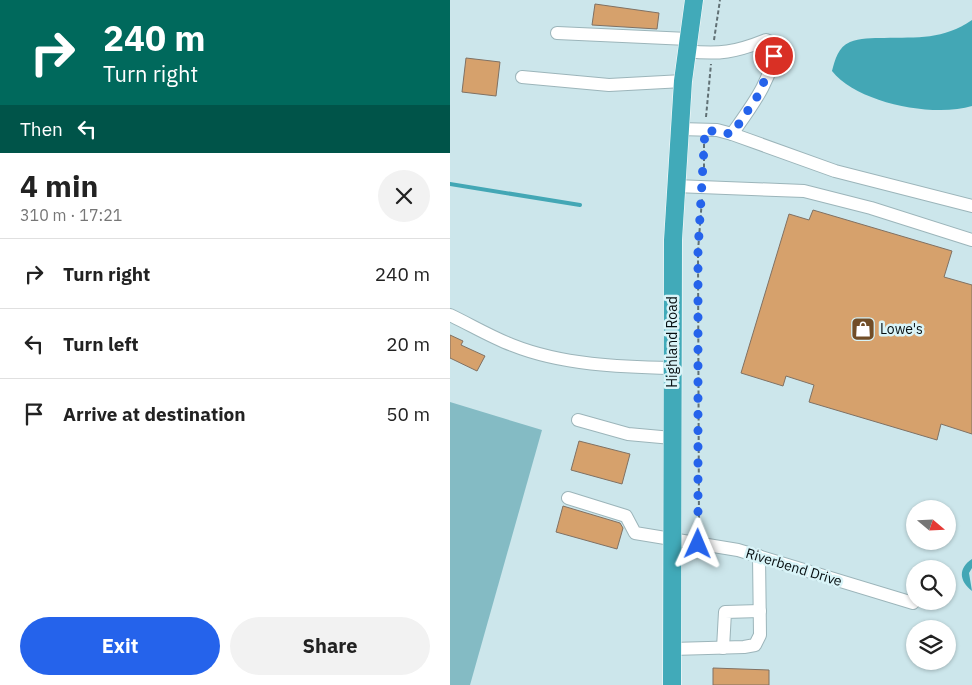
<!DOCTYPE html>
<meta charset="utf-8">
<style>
:root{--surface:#fff;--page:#f2f2f2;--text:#222;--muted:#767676;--line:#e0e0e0;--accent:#2563eb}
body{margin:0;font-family:"IBM Plex Sans",sans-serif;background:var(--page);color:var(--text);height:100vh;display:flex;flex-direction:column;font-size:19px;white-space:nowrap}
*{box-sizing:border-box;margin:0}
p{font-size:16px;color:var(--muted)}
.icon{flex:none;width:28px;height:28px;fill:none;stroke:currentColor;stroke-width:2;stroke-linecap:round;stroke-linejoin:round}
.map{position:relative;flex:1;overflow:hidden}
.drawer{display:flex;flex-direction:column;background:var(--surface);width:450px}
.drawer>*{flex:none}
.top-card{background:#00695c;color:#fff;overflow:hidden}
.needle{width:32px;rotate:109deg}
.controls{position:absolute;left:456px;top:500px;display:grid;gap:10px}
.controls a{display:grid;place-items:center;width:50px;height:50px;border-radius:50%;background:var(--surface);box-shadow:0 1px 4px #0004;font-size:25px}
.pin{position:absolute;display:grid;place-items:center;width:42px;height:42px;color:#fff;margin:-21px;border:2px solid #fff;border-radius:50%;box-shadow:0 1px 5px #0007}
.me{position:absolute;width:55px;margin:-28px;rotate:1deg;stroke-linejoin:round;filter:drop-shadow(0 0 4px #0008)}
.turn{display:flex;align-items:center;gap:18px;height:105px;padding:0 20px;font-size:22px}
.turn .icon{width:65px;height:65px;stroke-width:2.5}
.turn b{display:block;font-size:35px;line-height:42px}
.then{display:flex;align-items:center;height:48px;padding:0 20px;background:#0003;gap:10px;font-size:19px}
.round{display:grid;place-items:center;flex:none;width:52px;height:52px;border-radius:26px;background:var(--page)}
.head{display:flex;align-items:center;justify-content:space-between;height:85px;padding:0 20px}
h1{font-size:30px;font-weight:800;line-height:38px}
.primary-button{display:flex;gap:10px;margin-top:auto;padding:10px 20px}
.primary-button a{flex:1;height:58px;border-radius:30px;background:var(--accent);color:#fff;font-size:20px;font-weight:800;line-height:58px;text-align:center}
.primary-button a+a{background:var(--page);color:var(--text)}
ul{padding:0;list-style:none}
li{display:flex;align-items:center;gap:15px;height:70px;padding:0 20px;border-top:1px solid var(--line)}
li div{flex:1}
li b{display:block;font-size:19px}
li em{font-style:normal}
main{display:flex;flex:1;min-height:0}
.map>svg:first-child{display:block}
</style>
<main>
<section class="drawer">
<div class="top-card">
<div class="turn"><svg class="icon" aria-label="right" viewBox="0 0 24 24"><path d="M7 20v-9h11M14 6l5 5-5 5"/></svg><div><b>240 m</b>Turn right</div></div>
<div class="then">Then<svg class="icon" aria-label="left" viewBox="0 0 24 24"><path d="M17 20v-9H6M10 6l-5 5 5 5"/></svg></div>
</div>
<div class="head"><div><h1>4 min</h1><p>310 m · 17:21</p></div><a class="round"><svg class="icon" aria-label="close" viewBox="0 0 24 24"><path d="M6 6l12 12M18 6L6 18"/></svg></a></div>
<ul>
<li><svg class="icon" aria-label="right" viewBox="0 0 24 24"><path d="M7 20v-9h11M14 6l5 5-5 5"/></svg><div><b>Turn right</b></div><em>240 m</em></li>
<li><svg class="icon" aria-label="left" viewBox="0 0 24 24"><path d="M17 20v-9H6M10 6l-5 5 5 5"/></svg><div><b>Turn left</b></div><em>20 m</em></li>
<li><svg class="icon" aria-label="arrive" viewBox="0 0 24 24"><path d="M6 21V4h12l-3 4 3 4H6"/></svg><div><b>Arrive at destination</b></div><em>50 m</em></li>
</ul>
<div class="primary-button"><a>Exit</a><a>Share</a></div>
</section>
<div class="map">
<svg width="522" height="685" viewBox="0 0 522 685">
<rect width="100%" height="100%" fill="#cce6eb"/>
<path fill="#84bbc4" d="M0,402l92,28 -72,255h-20z"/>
<g fill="#43a7b5">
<path d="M522,20v86c-38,12 -115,-3 -140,-35 3,-11 6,-24 18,-29 9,-4 23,-4 34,-4 34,-1 59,2 88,-18z"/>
<path d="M522,559v9l-3,5 3,18c-13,-10 -14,-23 0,-32z"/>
</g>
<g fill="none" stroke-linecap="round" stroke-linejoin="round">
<path stroke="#43a7b5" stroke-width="4" d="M0,184l130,21"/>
</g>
<g fill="#d6a16c" stroke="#807163">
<path d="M145,4l64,9 -2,16 -65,-4z"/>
<path d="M16,58l34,4 -4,34 -34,-4z"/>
<path d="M363,210l139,41 -8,26 28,8v149l-31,-10 -4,16 -128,-38 5,-17 -28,-9 -3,10 -42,-13 48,-159 20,6z"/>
<path d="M0,335l13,6 -2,4 24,11 -8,15 -27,-13z"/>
<path d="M129,441l51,13 -8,30 -51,-14z"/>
<path d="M113,506l57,17 3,5 -6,21 -61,-17z"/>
<path d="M263,668l56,2v15h-56z"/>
</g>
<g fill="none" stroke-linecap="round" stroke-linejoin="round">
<g stroke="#9cb5ba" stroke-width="14">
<g id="minor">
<path d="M107,33l131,6"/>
<path d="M237,51c32,4 49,1 79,-11l9,4c-1,34 -24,63 -43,90"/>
<path d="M72,77l87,8 74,-4"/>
<path d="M229,129l38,1 15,4 103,37 137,35"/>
<path d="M225,186l129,5 67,17 101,32"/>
<path d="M0,315c21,10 41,22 62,30 50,20 108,22 160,23"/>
<path d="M128,420l50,14 44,4"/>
<path d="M118,498l58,18 9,17 103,17 175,53"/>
<path d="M273,648l2,-36 35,-1"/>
<path d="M222,649l72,-2 11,-2 5,-10 -1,-79"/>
</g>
</g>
<g stroke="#fff" stroke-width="19">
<path id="highway" d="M222,685l1,-445 10,-159 11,-81"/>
</g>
<g stroke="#607074" stroke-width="2" stroke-dasharray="4 2.5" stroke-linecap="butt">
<path d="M264,40l6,-40"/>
<path d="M256,117l5,-53"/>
<path d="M254,174v-33"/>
<path d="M249,531l-1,-280 4,-52"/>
</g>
<use href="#minor" stroke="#fff" stroke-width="12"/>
<use href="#highway" stroke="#41aab9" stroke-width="18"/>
</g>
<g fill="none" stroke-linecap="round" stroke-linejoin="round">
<path stroke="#2563eb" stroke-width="9" stroke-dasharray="0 16.2" d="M248,544v-293l7,-121 27,4 27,-40 15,-38"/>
</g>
<defs>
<g id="shop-square" transform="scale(1.25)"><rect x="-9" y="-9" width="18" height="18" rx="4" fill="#714d27" stroke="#d9f4f8"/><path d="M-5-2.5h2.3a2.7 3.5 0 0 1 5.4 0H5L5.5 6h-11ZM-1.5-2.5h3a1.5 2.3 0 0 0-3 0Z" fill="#fff"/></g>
</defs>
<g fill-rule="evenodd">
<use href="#shop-square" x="413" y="329"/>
</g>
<g text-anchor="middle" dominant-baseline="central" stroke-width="5" stroke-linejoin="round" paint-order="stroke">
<g font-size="14" fill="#060e10" stroke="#d9f4f8" text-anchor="start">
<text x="430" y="329">Lowe's</text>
</g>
<g font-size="14" fill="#060e10" stroke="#d9f4f8">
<text transform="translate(222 342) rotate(-90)">Highland Road</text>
<text transform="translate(344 567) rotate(17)">Riverbend Drive</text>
</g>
</g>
</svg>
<div class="controls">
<a><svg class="needle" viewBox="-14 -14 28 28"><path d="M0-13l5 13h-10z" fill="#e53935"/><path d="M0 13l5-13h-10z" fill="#767676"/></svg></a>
<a><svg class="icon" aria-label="search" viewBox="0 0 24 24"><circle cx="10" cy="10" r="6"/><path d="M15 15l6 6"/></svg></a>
<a><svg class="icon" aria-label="layers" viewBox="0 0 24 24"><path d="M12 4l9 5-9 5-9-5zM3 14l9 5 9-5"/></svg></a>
</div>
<div class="pin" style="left:324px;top:56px;background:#d93025"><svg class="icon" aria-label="arrive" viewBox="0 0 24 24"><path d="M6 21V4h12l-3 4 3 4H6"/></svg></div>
<svg class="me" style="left:248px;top:544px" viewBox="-20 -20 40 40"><path d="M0-17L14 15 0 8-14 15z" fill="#2563eb" stroke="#fff" stroke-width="4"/></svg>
</div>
</main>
